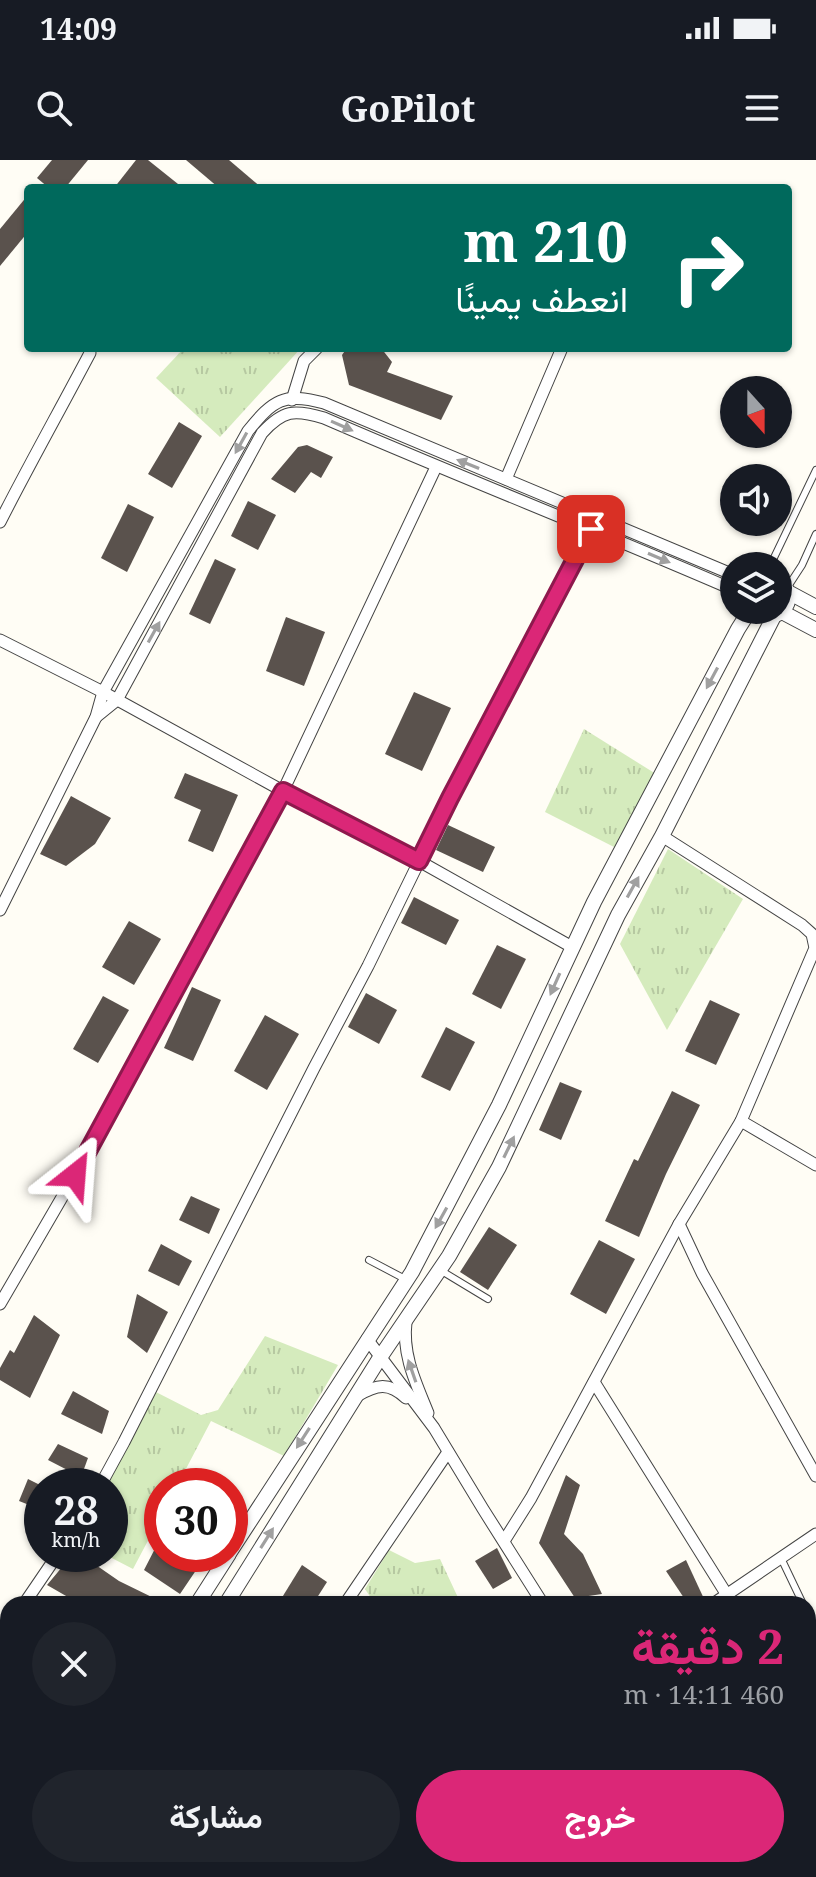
<!DOCTYPE html>
<html lang="ar">
<meta charset="utf-8">
<style>
:root{--surface:#171b24;--page:#20242c;--text:#f1f3f6;--muted:#9ea1a6;--accent:#db2777}
body{margin:0;font-family:"Noto Serif",Vazirmatn,serif;background:var(--page);color:var(--text);direction:rtl;height:100vh;display:flex;flex-direction:column;font-size:30px;white-space:nowrap}
*{box-sizing:border-box;margin:0}
p{font-size:26px;color:var(--muted)}
.icon{flex:none;width:44px;height:44px;fill:none;stroke:currentColor;stroke-width:2;stroke-linecap:round;stroke-linejoin:round}
.map{position:relative;flex:1;overflow:hidden;direction:ltr}
.drawer{position:absolute;left:0px;top:1436px;width:816px;height:282px;display:flex;flex-direction:column;background:var(--surface);border-radius:24px 24px 0 0;box-shadow:0 2px 6px #0004;direction:rtl}
.drawer>*{flex:none}
.banner{position:absolute;left:24px;top:24px;width:768px;height:168px;border-radius:8px;box-shadow:0 2px 6px #0004;direction:rtl;background:#00695c;color:#fff;overflow:hidden}
.needle{width:52px;rotate:159deg}
.controls{position:absolute;left:720px;top:216px;display:grid;gap:16px}
.controls a{display:grid;place-items:center;width:72px;height:72px;border-radius:50%;background:var(--surface);box-shadow:0 2px 6px #0004;font-size:40px}
.speed{position:absolute;left:24px;top:1308px;display:flex;gap:16px;font-size:40px;font-weight:700;text-align:center}
.speed>*{display:grid;place-content:center;width:104px;height:104px;border-radius:50%;background:var(--surface);box-shadow:0 2px 6px #0004;line-height:1}
.speed small{font-size:20px;font-weight:400}
.speed .limit{border:12px solid #d22;background:#fff;color:#111}
.pin{position:absolute;display:grid;place-items:center;width:68px;height:68px;color:#fff;margin:-34px;border-radius:16px;box-shadow:0 4px 12px #0006}
.me{position:absolute;width:88px;margin:-44px;rotate:28deg;stroke-linejoin:round;filter:drop-shadow(0 0 6px #0008)}
.turn{display:flex;align-items:center;gap:28px;height:168px;padding:0 32px;font-size:36px}
.turn .icon{width:104px;height:104px;stroke-width:2.5}
.turn b{display:block;font-size:56px;line-height:68px}
.round{display:grid;place-items:center;flex:none;width:84px;height:84px;border-radius:42px;background:var(--page)}
.head{display:flex;align-items:center;justify-content:space-between;height:136px;padding:0 32px}
h1{font-size:48px;font-weight:700;line-height:60px;color:var(--accent)}
.cta{display:flex;gap:16px;margin-top:auto;padding:16px 32px}
.cta a{flex:1;height:92px;border-radius:48px;background:var(--accent);color:#fff;font-size:32px;font-weight:700;line-height:92px;text-align:center}
.cta a+a{background:var(--page);color:var(--text)}
.status{display:flex;justify-content:space-between;align-items:center;height:56px;padding:0 40px;background:var(--surface);direction:ltr}
.status svg{height:22px;fill:currentColor}
header{display:flex;justify-content:space-between;align-items:center;height:104px;padding:0 32px;background:var(--surface);font-size:36px;font-weight:700}
.map>svg:first-child{display:block}
</style>
<div class="status"><b>14:09</b><svg viewBox="0 0 49 12"><path d="M0 12V9h3v3zM5 12V6h3v6zM10 12V3h3v9zM15 12V0h3v12zM26 1h20v11H26zM47 4h2v5h-2z"/></svg></div>
<header><svg class="icon" aria-label="menu" viewBox="0 0 24 24"><path d="M4 6h16M4 12h16M4 18h16"/></svg>GoPilot<svg class="icon" aria-label="search" viewBox="0 0 24 24"><circle cx="10" cy="10" r="6"/><path d="M15 15l6 6"/></svg></header>
<div class="map">
<svg width="816" height="1717" viewBox="0 0 816 1717">
<defs>
<pattern id="grass-tufts" width="24" height="20" patternUnits="userSpaceOnUse" patternTransform="scale(2)"><rect width="24" height="20" fill="#d5ebbd"/><path d="M3 7l-1-3M5 7V3M7 7l1-3M15 17l-1-3M17 17v-4M19 17l1-3" fill="none" stroke="#b6c8a1"/></pattern>
<pattern id="forest-firs" width="22" height="20" patternUnits="userSpaceOnUse" patternTransform="scale(2)"><rect width="22" height="20" fill="#b9dc9c"/><path d="M5 1l3.5 6h-7zM16 11l3.5 6h-7z" fill="#9ebc85"/></pattern>
</defs>
<rect width="100%" height="100%" fill="#fffdf5"/>
<g fill="url(#grass-tufts)">
<path d="M184,188h117l-81,89 -64,-59z"/>
<path d="M584,569l72,45 -40,74 -71,-36z"/>
<path d="M668,689l75,50 -76,131 -47,-86z"/>
<path d="M265,1176l73,29 -54,91 -73,-35 -34,65h-15v28l-29,55 -29,-15h6v-68h-10l50,-97 51,26 17,-5z"/>
<path d="M389,1390l26,13 25,-4 21,45h-86l-10,-15z"/>
</g>
<path fill="url(#forest-firs)" d="M10,1710h154l-10,7h-150z"/>
<g fill="#5a524d">
<path d="M52,0h36l-23,28h-16l-12,-10z"/>
<path d="M136,0h12l35,28h-69z"/>
<path d="M186,0h43l33,28h-43z"/>
<path d="M28,35v37l-28,34v-37z"/>
<path d="M347,188h34l11,14 -5,10 66,24 -12,24 -92,-35 -7,-30z"/>
<path d="M179,262l23,14 -30,52 -24,-14z"/>
<path d="M307,285l26,12 -12,21 -10,-6 -16,21 -24,-14 27,-32z"/>
<path d="M248,341l28,14 -18,35 -27,-14z"/>
<path d="M128,344l26,13 -27,55 -26,-14z"/>
<path d="M215,399l21,10 -26,55 -21,-10z"/>
<path d="M286,457l39,15 -21,54 -38,-15z"/>
<path d="M414,532l37,16 -29,63 -37,-17z"/>
<path d="M185,613l53,22 -25,57 -25,-11 13,-31 -27,-12z"/>
<path d="M71,636l40,22 -16,26 -29,22 -26,-12z"/>
<path d="M448,665l47,22 -12,25 -47,-22z"/>
<path d="M414,737l45,23 -13,25 -45,-22z"/>
<path d="M129,761l32,18 -27,46 -32,-18z"/>
<path d="M497,785l29,14 -25,50 -29,-15z"/>
<path d="M192,827l29,13 -28,61 -29,-13z"/>
<path d="M366,833l31,17 -18,34 -31,-17z"/>
<path d="M103,836l26,14 -31,53 -25,-14z"/>
<path d="M710,840l30,14 -24,51 -31,-14z"/>
<path d="M265,855l34,19 -32,56 -33,-19z"/>
<path d="M446,867l29,15 -25,49 -29,-14z"/>
<path d="M560,922l22,9 -21,49 -22,-10z"/>
<path d="M672,931l28,14 -34,69 -27,63 -34,-16 29,-62 4,2z"/>
<path d="M191,1036l29,13 -11,25 -30,-14z"/>
<path d="M489,1067l28,18 -29,45 -28,-18z"/>
<path d="M599,1080l36,19 -29,55 -36,-20z"/>
<path d="M161,1084l31,17 -13,25 -31,-15z"/>
<path d="M137,1134l31,18 -21,41 -20,-16z"/>
<path d="M34,1155l26,20 -30,63 -30,-18v-12l10,-18 4,3z"/>
<path d="M73,1231l36,20 -7,23 -41,-20z"/>
<path d="M58,1284l30,14 -7,19 -33,-17z"/>
<path d="M566,1315l14,10 -16,49 19,20 19,40 -27,4 -36,-55z"/>
<path d="M28,1319l14,7v24l-23,-9z"/>
<path d="M162,1375v19h45l-27,40 -36,-24z"/>
<path d="M497,1388l15,30 -19,11 -18,-28z"/>
<path d="M73,1394h7l39,27 47,23h-86l-33,-19z"/>
<path d="M686,1400l19,41 -7,3h-10l-22,-33z"/>
<path d="M302,1405l25,17 -14,22h-35z"/>
</g>
<g fill="none" stroke-linecap="round" stroke-linejoin="round">
<g stroke="#444" stroke-width="8">
<g id="service">
<path d="M770,406l46,-96"/>
<path d="M787,428l15,-23 14,-31"/>
<path d="M369,1100l38,20"/>
<path d="M440,1110l48,29"/>
<path d="M781,1398l22,46"/>
</g>
</g>
<g stroke="#444" stroke-width="13">
<g id="minor">
<path d="M292,240l12,-39 13,-13"/>
<path d="M506,319l56,-131"/>
<path d="M0,362c29,-57 60,-112 90,-169l-1,-5"/>
<path d="M0,480l103,52 180,99 136,70 153,86"/>
<path d="M96,557l21,-17 145,-267c21,-23 32,-24 62,-15 136,59 274,113 410,172"/>
<path d="M0,750l96,-193 7,-25 145,-261c25,-31 36,-39 76,-28l410,172"/>
<path d="M741,961l75,44"/>
<path d="M679,1064l23,49 114,203"/>
<path d="M0,1144l75,-129 208,-384 153,-324"/>
<path d="M406,1162c-4,33 10,61 22,91"/>
<path d="M367,1179l67,89 49,81 60,95"/>
<path d="M594,1222l133,213"/>
<path d="M357,1236c20,-12 32,-14 49,2"/>
<path d="M100,1326l24,-44 190,-374 54,-102 82,-168 141,-269"/>
<path d="M504,1381l27,-43 148,-274 62,-103 74,-173 -3,-14 -10,-9 -140,-89"/>
<path d="M24,1444l34,-50"/>
<path d="M345,1444l103,-152"/>
<path d="M713,1444l103,-70"/>
<path d="M0,1477l8,-10"/>
<path d="M808,1584l8,-8"/>
<path d="M808,1607l8,-3"/>
<path d="M0,1656l8,7"/>
<path d="M157,1710l5,7"/>
<path d="M665,1710l7,7"/>
<path d="M762,1710l15,7"/>
<path d="M171,1717l6,-7"/>
<path d="M349,1717l10,-7"/>
<path d="M631,1717l10,-7"/>
<path d="M714,1717l7,-7"/>
</g>
</g>
<g stroke="#444" stroke-width="16">
<g id="tertiary">
<path d="M788,432l28,15"/>
<path d="M753,450c25,19 50,-12 25,-31"/>
<path d="M782,452l34,18"/>
<path d="M230,1392l182,-280 87,-167 95,-203 144,-273 12,-19"/>
<path d="M197,1444l32,-50"/>
<path d="M226,1444l155,-248 68,-100 50,-89 119,-252 44,-79 112,-220"/>
<path d="M0,1505l8,11"/>
</g>
</g>
<use href="#service" stroke="#fff" stroke-width="6"/>
<use href="#minor" stroke="#fff" stroke-width="11"/>
<use href="#tertiary" stroke="#fff" stroke-width="14"/>
</g>
<defs><path id="oneway-solid" d="M-6-.8H1V-3.2L6.5 0L1 3.2V.8H-6Z" transform="scale(2)"/></defs>
<g fill="#a0a0a0">
<use href="#oneway-solid" transform="translate(342 266) rotate(24)"/>
<use href="#oneway-solid" transform="translate(241 283) rotate(119)"/>
<use href="#oneway-solid" transform="translate(468 304) rotate(-158)"/>
<use href="#oneway-solid" transform="translate(659 398) rotate(23)"/>
<use href="#oneway-solid" transform="translate(154 472) rotate(-61)"/>
<use href="#oneway-solid" transform="translate(712 518) rotate(118)"/>
<use href="#oneway-solid" transform="translate(633 727) rotate(-61)"/>
<use href="#oneway-solid" transform="translate(555 824) rotate(114)"/>
<use href="#oneway-solid" transform="translate(509 987) rotate(-64)"/>
<use href="#oneway-solid" transform="translate(441 1058) rotate(119)"/>
<use href="#oneway-solid" transform="translate(412 1211) rotate(-109)"/>
<use href="#oneway-solid" transform="translate(303 1278) rotate(123)"/>
<use href="#oneway-solid" transform="translate(267 1378) rotate(-58)"/>
</g>
<g fill="none" stroke-linecap="round" stroke-linejoin="round">
<g stroke="#8e194d" stroke-width="20">
<path id="route" d="M75,1015l208,-384 136,70 31,-63 141,-269"/>
</g>
<use href="#route" stroke="#db2777" stroke-width="14"/>
</g>
</svg>
<div class="controls">
<a><svg class="needle" viewBox="-14 -14 28 28"><path d="M0-13l5 13h-10z" fill="#e53935"/><path d="M0 13l5-13h-10z" fill="#9ea1a6"/></svg></a>
<a><svg class="icon" aria-label="sound" viewBox="0 0 24 24"><path d="M4 9h4l5-4v14l-5-4H4zM17 9q2 3 0 6"/></svg></a>
<a><svg class="icon" aria-label="layers" viewBox="0 0 24 24"><path d="M12 4l9 5-9 5-9-5zM3 14l9 5 9-5"/></svg></a>
</div>
<div class="speed"><div>28<small>km/h</small></div><div class="limit">30</div></div>
<div class="pin" style="left:591px;top:369px;background:#d93025"><svg class="icon" aria-label="arrive" viewBox="0 0 24 24"><path d="M6 21V4h12l-3 4 3 4H6"/></svg></div>
<svg class="me" style="left:75px;top:1015px" viewBox="-20 -20 40 40"><path d="M0-17L14 15 0 8-14 15z" fill="#db2777" stroke="#fff" stroke-width="4"/></svg>
<div class="banner">
<div class="turn"><svg class="icon" aria-label="right" viewBox="0 0 24 24"><path d="M7 20v-9h11M14 6l5 5-5 5"/></svg><div><b>210 m</b>انعطف يمينًا</div></div>
</div>
<section class="drawer">
<div class="head"><div><h1>2 دقيقة</h1><p>460 m · 14:11</p></div><a class="round"><svg class="icon" aria-label="close" viewBox="0 0 24 24"><path d="M6 6l12 12M18 6L6 18"/></svg></a></div>
<div class="cta"><a>خروج</a><a>مشاركة</a></div>
</section>
</div>
